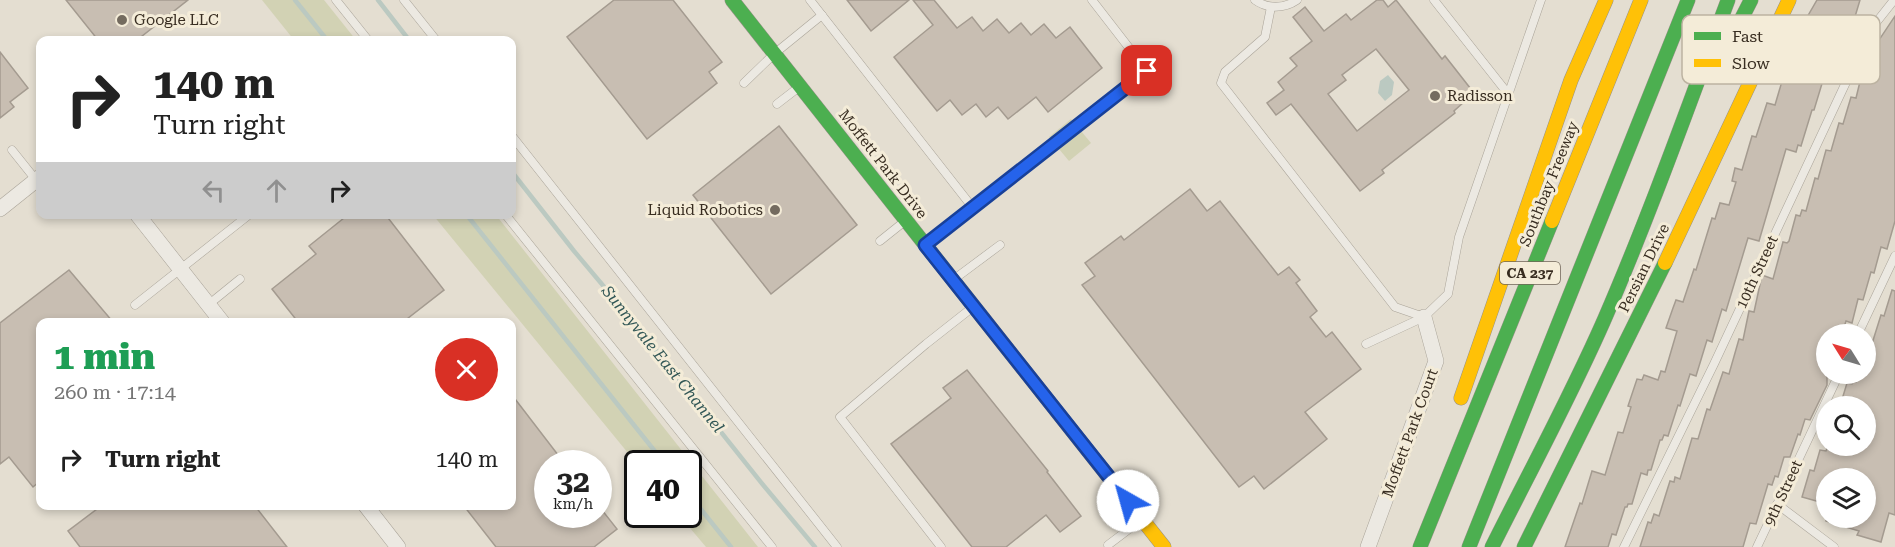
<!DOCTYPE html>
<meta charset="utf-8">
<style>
:root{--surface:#fff;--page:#f6f6f6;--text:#222;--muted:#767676}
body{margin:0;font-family:"Roboto Serif",serif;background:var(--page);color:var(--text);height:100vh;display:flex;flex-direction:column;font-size:22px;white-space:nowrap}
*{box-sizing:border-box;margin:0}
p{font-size:20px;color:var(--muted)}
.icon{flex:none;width:33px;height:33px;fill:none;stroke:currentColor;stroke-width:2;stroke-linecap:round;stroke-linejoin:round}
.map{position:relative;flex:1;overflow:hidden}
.sheet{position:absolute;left:36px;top:318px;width:480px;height:192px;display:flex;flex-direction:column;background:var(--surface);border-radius:12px;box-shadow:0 3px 9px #0003}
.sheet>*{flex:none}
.banner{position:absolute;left:36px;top:36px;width:480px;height:183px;border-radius:12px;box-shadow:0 3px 9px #0003;background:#fff;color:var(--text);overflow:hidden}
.needle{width:39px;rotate:307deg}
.controls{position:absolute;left:1816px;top:324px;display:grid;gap:12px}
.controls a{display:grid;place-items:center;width:60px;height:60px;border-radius:50%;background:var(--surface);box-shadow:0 3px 9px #0003;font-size:30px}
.speed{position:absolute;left:534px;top:450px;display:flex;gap:12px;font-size:30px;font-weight:700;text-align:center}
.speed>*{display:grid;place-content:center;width:78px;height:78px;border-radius:50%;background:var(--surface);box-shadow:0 3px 9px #0003;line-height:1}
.speed small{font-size:15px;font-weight:400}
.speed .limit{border:3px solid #111;border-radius:9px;background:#fff;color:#111}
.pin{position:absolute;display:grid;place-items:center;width:51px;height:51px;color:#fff;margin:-26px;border-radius:12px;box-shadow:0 3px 9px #0006}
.me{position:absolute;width:66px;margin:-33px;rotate:322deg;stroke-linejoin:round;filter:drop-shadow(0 0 4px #0008)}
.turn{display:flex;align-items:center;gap:21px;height:126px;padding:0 18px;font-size:27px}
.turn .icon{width:78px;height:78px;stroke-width:2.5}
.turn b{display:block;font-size:42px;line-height:51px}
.lanes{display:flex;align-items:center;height:57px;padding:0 18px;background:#0003;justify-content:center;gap:30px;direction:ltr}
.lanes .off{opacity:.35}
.round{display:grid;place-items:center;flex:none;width:63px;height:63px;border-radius:32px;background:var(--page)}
.summary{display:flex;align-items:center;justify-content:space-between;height:102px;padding:0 18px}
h1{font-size:36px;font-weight:800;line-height:45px;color:#1e9e55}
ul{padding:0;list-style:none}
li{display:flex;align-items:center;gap:18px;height:78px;padding:0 18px}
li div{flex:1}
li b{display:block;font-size:22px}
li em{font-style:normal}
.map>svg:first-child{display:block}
</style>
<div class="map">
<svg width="1895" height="547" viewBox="0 0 1895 547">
<rect width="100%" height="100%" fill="#e4ded1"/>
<g fill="#d2d2b4">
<path d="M262,0h62l32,40h-62z"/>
<path d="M1071,119l20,24 -22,18 -20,-24z"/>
<path d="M433,215h63l262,332h-52l-27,-32 9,-1v-50h-51z"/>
</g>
<path fill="#bbc9c1" d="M1388,75l6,7 -2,13 -7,6 -7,-8 2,-12z"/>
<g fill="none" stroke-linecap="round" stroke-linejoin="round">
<g stroke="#bbc9c1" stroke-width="4.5">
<path d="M295,0l32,40"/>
<path d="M378,0l31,40"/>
<path d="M512,172l62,79 53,63 137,172 51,61"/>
<path d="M466,214l199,250"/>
<path d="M688,493l43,54"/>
</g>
</g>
<g fill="#c8beb2" stroke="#a49b90" stroke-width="1.5" fill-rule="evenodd">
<path d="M66,0h122l-51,40h-39z"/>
<path d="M614,0h59l49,62 -13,10 8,11 -70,56 -80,-102z"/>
<path d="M847,0h62l-38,31z"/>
<path d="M913,0h21l23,28 15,-11 11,14 14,-12 12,14 12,-10 10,12 13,-11 12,14 14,-11 32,41 -54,44 -12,-15 -28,22 -10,-12 -12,10 -10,-13 -14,11 -12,-15 -13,11 -43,-54 39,-32z"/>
<path d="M1377,0h6l5,7 8,-7 46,59 3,-3 29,37 -20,18 1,2 -73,57 2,3 -24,18 -69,-87 -15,11 -9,-12 17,-13 -6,-8 19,-16 -7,-8 22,-17 -19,-24 12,-10 19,24 22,-17 5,6zM1376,49l33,41 -52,41 -29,-37 18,-14 -4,-5z"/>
<path d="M1817,0h43l-9,30 -35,39 8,8 -10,33h-2l-11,36 -3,-1 -2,7 -10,-3 -27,92 -11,-3 -22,73 -4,-2 -10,33 -5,-2 -11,36 -6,-2 -10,32 -2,-1 -10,31 -4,-1 -2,5h-2l-9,30h-3l-1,5 -6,-2 -9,31h-4l-1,3h-2l-9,28 -4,-1 -4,13h-43l15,-44 2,1 10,-33 13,4 13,-43 5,1 8,-26 -3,-1 9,-27 5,1 2,-5 14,5 3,-9 4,1 12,-41 -11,-3 7,-20 3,-8 7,2 11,-33 2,1 16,-52 3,1 5,-16 9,2 7,-23 -4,-1 3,-13 7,2 10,-34 4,1 11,-34 8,2 10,-34 7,4 14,-47 -4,-2z"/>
<path d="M1895,16v205l-8,28 -6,-2 -7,26 -3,-1 -8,28 -5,-1 -6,24 -6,-2 -4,13h-15v51l-17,35 -5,-1 -5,16 -2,-1 -8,23h-6l-6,20 -3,-1 -3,9 -4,-1 -12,40 -6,-1 -7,24h-103l8,-25 3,1 3,-9 5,2 11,-35 4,1 1,-5 5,2 12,-41 6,1 9,-30 3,1 13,-38 6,2 10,-35 4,1 6,-29 5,1 8,-37 11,4 10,-37 4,1 2,-2 7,-26 4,1 2,-6 4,1 9,-33 3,1 8,-29 5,1 8,-28 4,1 8,-27 5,1 9,-37z"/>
<path d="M0,52l28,36 -18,14 4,5 -14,11z"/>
<path d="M779,126l78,99 -86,69 -78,-99z"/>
<path d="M1190,189l17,22 13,-10 58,74 11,-8 11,13 -4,3 21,28 -7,6 16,20 6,-5 29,37 -56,43 22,27 -63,50 -10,-13 -15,11 -157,-202 13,-9 -10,-13 36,-27 3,4z"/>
<path d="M349,214h36l59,76 -41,32h-105l-26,-33 44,-35 -7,-8z"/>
<path d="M69,270l44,52h-73v159l-7,6 -24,-30 -9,7v-141z"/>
<path d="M1892,290l3,1v224l-6,-2 -8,29 -24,-7 2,-4 -33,-10v-3h40v-40h-39v26l-25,-7 8,-27 4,1 6,-21 6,1 2,-5h38v-40h-26l7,-23 5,1 1,-3 3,1 3,-8h7v-25l4,1 11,-35 3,1z"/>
<path d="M967,370l81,101 -1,1 34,44 -21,16 -14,-17 -40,32h-34l-81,-103 60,-46 -8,-10z"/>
<path d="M512,395l53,69h-17v50h50v-9l19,24 -23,18h-98l-32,-41h48z"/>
<path d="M101,506h154l32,41h-207l-12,-16z"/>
</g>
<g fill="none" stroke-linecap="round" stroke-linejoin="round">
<g stroke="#aaa499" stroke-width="9">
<g id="lane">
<path d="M336,0l32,40"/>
<path d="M404,0l32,40"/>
<path d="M810,0l163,208"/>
<path d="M1255,0c12,9 29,9 42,0"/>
<path d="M1434,0l75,95"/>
<path d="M1271,7l-6,30 -40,35 -4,11 174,224 29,10"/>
<path d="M744,83l30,-29 48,-39"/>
<path d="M777,104l22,-17"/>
<path d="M512,136l325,411"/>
<path d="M12,150l24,30"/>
<path d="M505,214l267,333"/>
<path d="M880,241l25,-20"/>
<path d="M926,244l221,-173 -55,-71"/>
<path d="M953,280l47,-35"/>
<path d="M135,305l115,-91"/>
<path d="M208,305l32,-26"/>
<path d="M1858,334l37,-78"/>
<path d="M1366,344l58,-27 24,-23 11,-57 82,-237"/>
<path d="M1777,504l57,43"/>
<path d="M1108,545l33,-25"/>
<path d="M941,547l-101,-130 86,-73 47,-37"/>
<path d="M1624,547l90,-183 157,-335 23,-29"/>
<path d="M1757,547l82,-173"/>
</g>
</g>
<g stroke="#aaa499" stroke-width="16">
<g id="street">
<path d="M0,209l40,-32"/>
<path d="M137,214l85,108"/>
<path d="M366,506l32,41"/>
<path d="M1368,547l68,-186 -12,-44"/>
</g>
</g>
<g stroke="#99938a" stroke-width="15">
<g id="fast">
<path d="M732,0l251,318"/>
<path d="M1725,51l26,-51"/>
<path d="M1420,547l132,-326"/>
<path d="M1469,547l219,-547"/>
<path d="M1492,547c38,-76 79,-151 113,-229 45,-104 83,-211 123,-318"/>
<path d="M1524,547l141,-284"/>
</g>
</g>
<g stroke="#99938a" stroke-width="15">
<g id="slow">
<path d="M1552,221l89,-221"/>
<path d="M1665,263l124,-263"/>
<path d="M983,318l181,229"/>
<path d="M1461,398l110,-318 35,-80"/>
</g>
</g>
<use href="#lane" stroke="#ece9e2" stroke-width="8"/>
<use href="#street" stroke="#ece9e2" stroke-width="15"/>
<use href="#fast" stroke="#4caf50" stroke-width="14"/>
<use href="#slow" stroke="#ffc107" stroke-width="14"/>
</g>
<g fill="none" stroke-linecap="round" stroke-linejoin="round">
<g stroke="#184099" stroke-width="15">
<path id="route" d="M1128,501l-203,-256 222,-174"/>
</g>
<use href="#route" stroke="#2563eb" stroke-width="10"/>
</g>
<g fill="#746b5f" stroke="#f4ecd8" stroke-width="2">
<circle cx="122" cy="20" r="6"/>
<circle cx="1435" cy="96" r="6"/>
<circle cx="775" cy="210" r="6"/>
</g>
<g text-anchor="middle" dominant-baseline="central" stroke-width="6" stroke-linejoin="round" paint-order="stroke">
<rect fill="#f4ecd8" stroke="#706658" stroke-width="1.5" x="1500" y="262" width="60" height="22" rx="4.5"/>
<g font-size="14" font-weight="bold" fill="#382d21">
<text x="1530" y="273">CA 237</text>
</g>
<g font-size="15" fill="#382d21" stroke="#f4ecd8" text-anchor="start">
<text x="134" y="20">Google LLC</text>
<text x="1447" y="96">Radisson</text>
<text x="763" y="210" text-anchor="end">Liquid Robotics</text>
</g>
<g font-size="15" fill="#382d21" stroke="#f4ecd8">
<text transform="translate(883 164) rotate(52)">Moffett Park Drive</text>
<text transform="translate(1549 184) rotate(-68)">Southbay Freeway</text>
<text transform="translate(1644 268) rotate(-64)">Persian Drive</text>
<text transform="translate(1757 272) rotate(-65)">10th Street</text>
<text transform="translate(1410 433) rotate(-70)">Moffett Park Court</text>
<text transform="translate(1783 493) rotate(-65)">9th Street</text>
</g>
<g font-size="16" font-style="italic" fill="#325756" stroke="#f4ecd8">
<text transform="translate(663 359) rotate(51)">Sunnyvale East Channel</text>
</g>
</g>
<rect x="1682" y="15" width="198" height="69" rx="9" fill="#f4ecd8" stroke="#bcb3a1" stroke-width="1.5"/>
<rect x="1694" y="32" width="27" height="8" fill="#4caf50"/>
<rect x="1694" y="59" width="27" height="8" fill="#ffc107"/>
<g font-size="16" fill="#382d21">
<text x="1732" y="42">Fast</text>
<text x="1732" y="69">Slow</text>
</g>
</svg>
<div class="controls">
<a><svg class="needle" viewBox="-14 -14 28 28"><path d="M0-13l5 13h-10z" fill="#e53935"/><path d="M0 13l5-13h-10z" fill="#767676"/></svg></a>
<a><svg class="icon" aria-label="search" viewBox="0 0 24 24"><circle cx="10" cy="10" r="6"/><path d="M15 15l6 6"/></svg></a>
<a><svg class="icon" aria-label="layers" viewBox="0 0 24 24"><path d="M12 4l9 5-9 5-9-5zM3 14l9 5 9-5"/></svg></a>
</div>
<div class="speed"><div>32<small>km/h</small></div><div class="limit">40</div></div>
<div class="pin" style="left:1147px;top:71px;background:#d93025"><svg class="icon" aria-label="arrive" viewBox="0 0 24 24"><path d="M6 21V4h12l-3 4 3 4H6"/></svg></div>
<svg class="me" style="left:1128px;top:501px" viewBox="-20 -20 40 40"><circle r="19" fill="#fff"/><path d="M0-13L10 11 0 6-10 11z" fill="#2563eb"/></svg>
<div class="banner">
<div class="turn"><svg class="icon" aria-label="right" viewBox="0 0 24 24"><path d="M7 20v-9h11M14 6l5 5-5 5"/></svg><div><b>140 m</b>Turn right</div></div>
<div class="lanes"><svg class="icon off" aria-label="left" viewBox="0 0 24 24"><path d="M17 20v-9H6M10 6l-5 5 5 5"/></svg><svg class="icon off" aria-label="ahead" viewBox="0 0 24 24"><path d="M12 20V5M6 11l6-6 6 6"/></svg><svg class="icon" aria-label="right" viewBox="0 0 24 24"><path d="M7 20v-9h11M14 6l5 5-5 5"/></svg></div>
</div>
<section class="sheet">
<div class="summary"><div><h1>1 min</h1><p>260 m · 17:14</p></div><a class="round" style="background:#d93025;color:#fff"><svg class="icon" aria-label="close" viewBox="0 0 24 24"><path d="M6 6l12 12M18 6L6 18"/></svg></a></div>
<ul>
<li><svg class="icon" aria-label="right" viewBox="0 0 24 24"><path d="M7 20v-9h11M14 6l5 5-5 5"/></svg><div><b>Turn right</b></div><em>140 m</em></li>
</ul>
</section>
</div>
